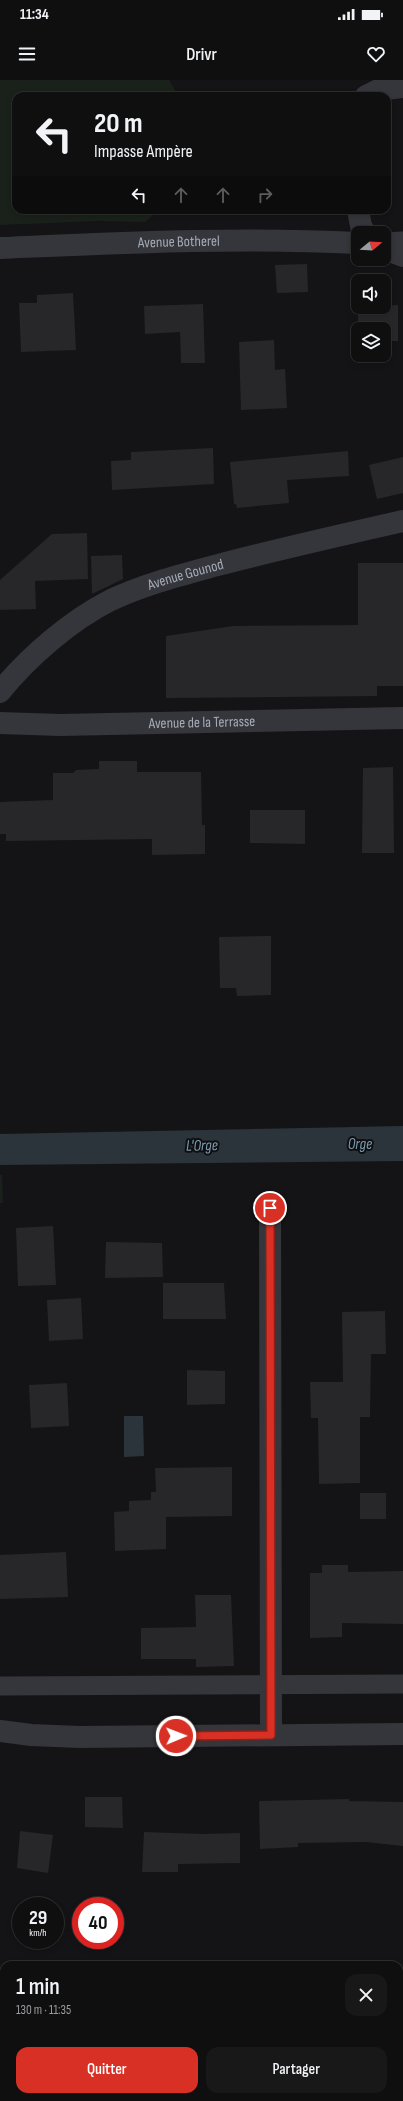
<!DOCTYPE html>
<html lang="fr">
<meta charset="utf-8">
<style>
:root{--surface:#0f0f10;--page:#181819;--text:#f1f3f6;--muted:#9b9c9f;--line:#2f2f30;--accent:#d93025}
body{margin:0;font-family:"Sofia Sans Condensed",sans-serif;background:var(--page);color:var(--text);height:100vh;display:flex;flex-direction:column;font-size:15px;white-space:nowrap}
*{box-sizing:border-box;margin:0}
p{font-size:13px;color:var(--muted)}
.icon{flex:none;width:22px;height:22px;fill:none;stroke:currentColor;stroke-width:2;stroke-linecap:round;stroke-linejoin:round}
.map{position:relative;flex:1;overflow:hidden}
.side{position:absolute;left:0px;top:1881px;width:403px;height:140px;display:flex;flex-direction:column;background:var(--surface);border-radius:12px 12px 0 0;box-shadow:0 2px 6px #0003,0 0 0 1px var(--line)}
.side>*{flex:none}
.top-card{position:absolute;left:12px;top:12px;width:379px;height:122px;border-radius:12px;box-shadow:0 2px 6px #0003,0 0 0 1px var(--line);background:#0f0f10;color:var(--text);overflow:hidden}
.needle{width:26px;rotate:72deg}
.tools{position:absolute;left:351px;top:146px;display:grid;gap:8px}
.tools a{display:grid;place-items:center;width:40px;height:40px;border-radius:8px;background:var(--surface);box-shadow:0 2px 6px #0003,0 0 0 1px var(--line);font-size:20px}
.speed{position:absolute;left:12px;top:1817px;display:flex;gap:8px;font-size:20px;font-weight:700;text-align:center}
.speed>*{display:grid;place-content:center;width:52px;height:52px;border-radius:50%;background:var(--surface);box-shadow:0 2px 6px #0003,0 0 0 1px var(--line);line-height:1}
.speed small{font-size:10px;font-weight:400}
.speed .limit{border:6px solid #d22;background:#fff;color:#111}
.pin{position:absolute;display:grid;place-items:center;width:34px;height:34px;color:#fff;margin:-17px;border:2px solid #fff;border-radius:50%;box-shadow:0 1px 4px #0007}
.me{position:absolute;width:44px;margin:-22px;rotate:89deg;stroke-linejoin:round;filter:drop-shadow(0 0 3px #0008)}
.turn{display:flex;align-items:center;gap:14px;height:84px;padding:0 16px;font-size:18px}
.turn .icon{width:52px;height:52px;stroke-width:2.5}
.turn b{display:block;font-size:28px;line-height:34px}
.lanes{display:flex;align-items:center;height:38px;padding:0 16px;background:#0003;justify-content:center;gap:20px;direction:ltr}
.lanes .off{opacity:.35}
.round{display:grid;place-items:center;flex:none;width:42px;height:42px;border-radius:12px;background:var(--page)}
.overview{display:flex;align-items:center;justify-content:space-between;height:68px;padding:0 16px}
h1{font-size:24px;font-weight:600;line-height:30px}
.action{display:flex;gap:8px;margin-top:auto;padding:8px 16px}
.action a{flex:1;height:46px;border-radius:12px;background:var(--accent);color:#fff;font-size:16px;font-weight:600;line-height:46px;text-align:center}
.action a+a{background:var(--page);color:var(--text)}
.status{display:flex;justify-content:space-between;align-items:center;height:28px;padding:0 20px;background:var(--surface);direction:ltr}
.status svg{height:11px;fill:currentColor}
header{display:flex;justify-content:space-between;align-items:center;height:52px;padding:0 16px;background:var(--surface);font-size:18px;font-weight:600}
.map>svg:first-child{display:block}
</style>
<div class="status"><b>11:34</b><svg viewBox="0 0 49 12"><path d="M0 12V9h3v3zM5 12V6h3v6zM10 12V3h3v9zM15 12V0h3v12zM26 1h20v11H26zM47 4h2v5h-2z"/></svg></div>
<header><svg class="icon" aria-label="menu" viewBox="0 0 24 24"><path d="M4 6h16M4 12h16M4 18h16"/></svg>Drivr<svg class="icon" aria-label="heart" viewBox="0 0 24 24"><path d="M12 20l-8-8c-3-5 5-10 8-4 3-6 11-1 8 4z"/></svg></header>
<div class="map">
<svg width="403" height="2021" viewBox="0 0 403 2021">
<rect width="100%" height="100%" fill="#141416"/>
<g fill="#1a211a">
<path d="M0,0h169l9,16h-162v114h143l-14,12 -48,-1 -97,4z"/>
<path d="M0,1095h2l1,28h-3z"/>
</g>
<g fill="#2a343a">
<path d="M403,1046v35l-403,4v-31z"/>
<path d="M124,1336h19l1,40 -20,1z"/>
</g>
<g fill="#27272a">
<path d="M307,184l1,28 -31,1 -2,-28z"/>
<path d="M73,213l3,57 -55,2 -2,-49h18v-8z"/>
<path d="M203,224l2,59h-24l-1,-31 -35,2 -1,-28z"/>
<path d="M358,224v3l40,-2v36h-14v-12h-26v12z"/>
<path d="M274,260l1,30 10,-1 2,39 -46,2 -2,-68z"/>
<path d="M213,368l1,36 -102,6 -1,-29 20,-1v-8z"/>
<path d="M348,371l1,25 -62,4 2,23 -52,5 -1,-4h-2l-4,-42z"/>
<path d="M403,377v36l-26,6 -8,-34z"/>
<path d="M87,453l1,46 -53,2 1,28 -36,1v-30l52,-46z"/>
<path d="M122,475l1,24 -31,15 -1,-38z"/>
<path d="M358,483h45v123h-26v10l-211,2v-62l67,-10 125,-1z"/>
<path d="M99,681h38v11h64l1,53h3v29l-53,1v-16l-146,2v-7h-6v-32l53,-2v-27h20l3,-3 23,-1z"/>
<path d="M393,687l1,86h-32l1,-85z"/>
<path d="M250,730h55v34l-55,-1z"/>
<path d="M271,856v59l-34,1 -1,-8h-16l-1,-51z"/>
<path d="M53,1146l3,59 -38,1 -2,-58z"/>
<path d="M106,1162l56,1 1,34 -58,1z"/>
<path d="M163,1203h61l2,36h-63z"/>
<path d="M81,1218l2,41 -34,2 -2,-41z"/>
<path d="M385,1231l1,43h-15l-1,63h-10v66l-41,1 -1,-66h-7l-1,-36h33l-1,-70z"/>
<path d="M187,1290l38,1v33l-38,1z"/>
<path d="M67,1303l2,43 -38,2 -2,-43z"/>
<path d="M232,1387v49l-66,1v32l-51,2 -1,-39 15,-1v-10l22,-1v-8h5l-1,-24z"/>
<rect x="360" y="1413" width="26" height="26"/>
<path d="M66,1472l2,45 -68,2v-44z"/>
<path d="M322,1485h26v7l55,-1v53l-61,-1v14l-32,1v-65h12z"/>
<path d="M195,1515h36l3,71 -38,1v-8h-55v-31l55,-1z"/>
<path d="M85,1717h37l1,31 -38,-1z"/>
<path d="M349,1719v2l54,1v44l-37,-4 -68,1v4l-38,2 -1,-48z"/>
<path d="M20,1751l33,4 -5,38 -31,-5z"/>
<path d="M144,1752l59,2 37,-1v30l-62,1v8h-36z"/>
</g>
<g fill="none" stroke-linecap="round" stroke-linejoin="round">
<g stroke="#35363b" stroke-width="19">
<path d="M384,162l19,-1"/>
<path d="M0,1606l403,-2"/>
</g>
<g stroke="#35363b" stroke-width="22">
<path d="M366,16l12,-6 25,-3"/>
<path d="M358,130l3,16 4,7"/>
<path id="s1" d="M0,168c119,-5 239,-11 358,-5"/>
<path d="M384,169l19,7"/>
<path id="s2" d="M0,612c28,-35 71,-72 111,-92 34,-16 70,-25 107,-35 61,-16 123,-30 185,-44"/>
<path id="s3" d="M0,643l60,2 343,-7"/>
<path d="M270,1128l1,527"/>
</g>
<path stroke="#35363b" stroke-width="22" d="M0,1651l31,4 49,2 323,-3"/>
</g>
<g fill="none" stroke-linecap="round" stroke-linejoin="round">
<g stroke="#8d1f18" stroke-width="10">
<path id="route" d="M176,1656l95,-1 -1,-527"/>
</g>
<use href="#route" stroke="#d93025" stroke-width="7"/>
</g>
<g text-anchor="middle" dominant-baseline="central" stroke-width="4" stroke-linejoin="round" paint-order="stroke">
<g font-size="15" fill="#a5acb6" stroke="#0f0f11">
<text stroke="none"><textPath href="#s1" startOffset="179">Avenue Botherel</textPath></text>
<text stroke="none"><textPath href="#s2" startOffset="224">Avenue Gounod</textPath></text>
<text stroke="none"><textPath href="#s3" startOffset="202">Avenue de la Terrasse</textPath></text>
</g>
<g font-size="16" font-style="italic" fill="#7c9cb2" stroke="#0f0f11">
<text x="360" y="1064">Orge</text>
<text transform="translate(202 1066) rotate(-1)">L'Orge</text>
</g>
</g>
</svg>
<div class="tools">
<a><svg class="needle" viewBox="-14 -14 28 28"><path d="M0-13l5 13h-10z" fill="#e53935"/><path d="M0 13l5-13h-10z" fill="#9b9c9f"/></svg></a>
<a><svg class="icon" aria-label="sound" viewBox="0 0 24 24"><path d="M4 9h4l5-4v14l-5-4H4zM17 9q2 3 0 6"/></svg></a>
<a><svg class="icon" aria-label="layers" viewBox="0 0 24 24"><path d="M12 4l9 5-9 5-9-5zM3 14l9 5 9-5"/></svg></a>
</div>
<div class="speed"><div>29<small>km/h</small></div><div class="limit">40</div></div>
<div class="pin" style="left:270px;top:1128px;background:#d93025"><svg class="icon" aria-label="arrive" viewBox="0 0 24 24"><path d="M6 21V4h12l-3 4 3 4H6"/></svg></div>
<svg class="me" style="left:176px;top:1656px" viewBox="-20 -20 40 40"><circle r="17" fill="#d93025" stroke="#fff" stroke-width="3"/><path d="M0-11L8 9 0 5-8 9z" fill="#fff"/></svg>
<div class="top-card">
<div class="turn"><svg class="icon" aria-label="left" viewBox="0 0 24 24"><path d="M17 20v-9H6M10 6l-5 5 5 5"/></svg><div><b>20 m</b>Impasse Ampère</div></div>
<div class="lanes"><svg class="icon" aria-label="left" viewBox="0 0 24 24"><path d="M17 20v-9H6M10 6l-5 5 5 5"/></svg><svg class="icon off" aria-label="ahead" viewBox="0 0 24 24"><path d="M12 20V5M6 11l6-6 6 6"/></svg><svg class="icon off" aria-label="ahead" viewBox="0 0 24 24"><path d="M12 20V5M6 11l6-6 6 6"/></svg><svg class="icon off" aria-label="right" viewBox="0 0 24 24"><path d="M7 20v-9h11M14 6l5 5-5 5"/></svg></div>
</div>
<section class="side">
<div class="overview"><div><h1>1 min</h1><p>130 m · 11:35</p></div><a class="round"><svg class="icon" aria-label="close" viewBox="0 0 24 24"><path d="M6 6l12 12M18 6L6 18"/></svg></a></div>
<div class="action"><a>Quitter</a><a>Partager</a></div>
</section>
</div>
